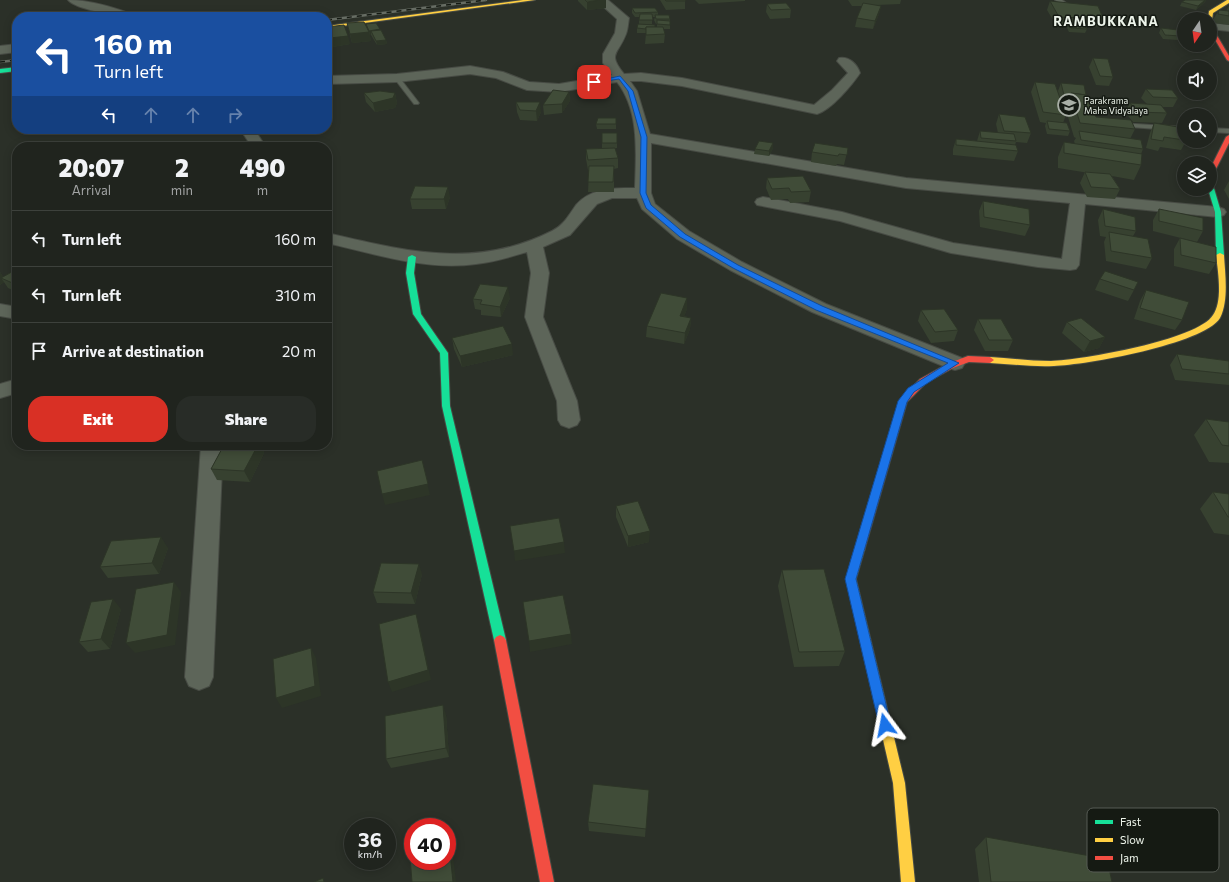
<!DOCTYPE html>
<style>
:root{--surface:#20241e;--page:#282c27;--text:#f1f3f6;--muted:#a2a4a4;--line:#3d413c;--accent:#d93025}
body{margin:0;font-family:Commissioner,sans-serif;background:var(--page);color:var(--text);height:100vh;display:flex;flex-direction:column;font-size:15px;white-space:nowrap}
*{box-sizing:border-box;margin:0}
p{font-size:13px;color:var(--muted)}
.icon{flex:none;width:22px;height:22px;fill:none;stroke:currentColor;stroke-width:2;stroke-linecap:round;stroke-linejoin:round}
.map{position:relative;flex:1;overflow:hidden}
.sheet{position:absolute;left:12px;top:142px;width:320px;height:308px;display:flex;flex-direction:column;background:var(--surface);border-radius:16px;box-shadow:0 2px 10px #0003,0 0 0 1px var(--line)}
.sheet>*{flex:none}
.banner{position:absolute;left:12px;top:12px;width:320px;height:122px;border-radius:16px;box-shadow:0 2px 10px #0003,0 0 0 1px var(--line);background:#1a4fa0;color:#fff;overflow:hidden}
.needle{width:26px;rotate:193deg}
.fabs{position:absolute;left:1177px;top:12px;display:grid;gap:8px}
.fabs a{display:grid;place-items:center;width:40px;height:40px;border-radius:50%;background:var(--surface);box-shadow:0 2px 10px #0003,0 0 0 1px var(--line);font-size:20px}
.speed{position:absolute;left:344px;top:818px;display:flex;gap:8px;font-size:20px;font-weight:700;text-align:center}
.speed>*{display:grid;place-content:center;width:52px;height:52px;border-radius:50%;background:var(--surface);box-shadow:0 2px 10px #0003,0 0 0 1px var(--line);line-height:1}
.speed small{font-size:10px;font-weight:400}
.speed .limit{border:6px solid #d22;background:#fff;color:#111}
.pin{position:absolute;display:grid;place-items:center;width:34px;height:34px;color:#fff;margin:-17px;border-radius:8px;box-shadow:0 2px 6px #0006}
.me{position:absolute;width:44px;margin:-22px;rotate:347deg;stroke-linejoin:round;filter:drop-shadow(0 0 3px #0008)}
.turn{display:flex;align-items:center;gap:14px;height:84px;padding:0 16px;font-size:18px}
.turn .icon{width:52px;height:52px;stroke-width:2.5}
.turn b{display:block;font-size:28px;line-height:34px}
.lanes{display:flex;align-items:center;height:38px;padding:0 16px;background:#0003;justify-content:center;gap:20px;direction:ltr}
.lanes .off{opacity:.35}
.eta{display:flex;justify-content:space-evenly;align-items:center;height:68px;text-align:center}
.eta b{font-size:24px;font-weight:800;line-height:28px}
.cta{display:flex;gap:8px;margin-top:auto;padding:8px 16px}
.cta a{flex:1;height:46px;border-radius:16px;background:var(--accent);color:#fff;font-size:16px;font-weight:800;line-height:46px;text-align:center}
.cta a+a{background:var(--page);color:var(--text)}
ul{padding:0;list-style:none}
li{display:flex;align-items:center;gap:12px;height:56px;padding:0 16px;border-top:1px solid var(--line)}
li div{flex:1}
li b{display:block;font-size:15px}
li em{font-style:normal}
.map>svg:first-child{display:block}
</style>
<div class="map">
<svg width="1229" height="882" viewBox="0 0 1229 882">
<rect width="100%" height="100%" fill="#2b3028"/>
<g fill="none" stroke-linecap="round" stroke-linejoin="round">
<g stroke="#474b44" stroke-width="2">
<g id="lane">
<path d="M1055,0h7l10,7 -5,1z"/>
<path d="M395,77h4l20,26 -1,1h-4l-20,-26z"/>
<path d="M1119,123l65,4v4l-67,-5 -1,-1z"/>
<path d="M1210,128l19,1v4l-19,-1z"/>
</g>
</g>
<g stroke="#474b44" stroke-width="2">
<g id="street">
<path d="M68,0c22,0 45,7 66,15l2,2c-14,0 -60,-7 -68,-17z"/>
<path d="M596,0h12l21,18c-1,5 -1,11 -3,16 -8,21 -19,19 -2,40l17,-1 41,5 132,27 18,-15 16,-17 -11,-12 2,-3c10,-2 18,6 21,15 -8,12 -29,37 -43,41l-135,-28 -41,-5h-11l7,10 13,43 256,44 312,29 6,2 2,3 -2,3 -6,2 -133,-13 -6,61 -3,4 -6,1 -32,-3 -87,-14 -111,-32 -83,-16 -2,-3 2,-3 6,-2 79,15 111,31 109,16 8,-56 -164,-15 -255,-45v50l4,11 34,27 53,31 84,42 136,54 3,5 -3,5 -7,2 -7,-2 -136,-56 -82,-42 -53,-31 -35,-30 -5,-11h-25l-15,6 -27,31 -27,12 6,26 -6,44 34,84 3,19 -3,5 -8,3 -8,-3 -3,-5 -1,-19 -32,-84 6,-44 -4,-21c-17,5 -33,10 -51,12 -50,7 -101,-10 -149,-21v-10c78,18 148,37 225,-2 11,-5 17,-16 24,-26 14,-17 39,-17 59,-17 1,-34 5,-77 -18,-106l-58,10 -32,-2 -31,-12 -26,-4 -73,8 -70,2v-8l70,-2 73,-8 33,6 26,10 30,2 53,-9 -9,-12v-9l12,-21 2,-14z"/>
<path d="M1210,23l19,2v6l-19,-2z"/>
<path d="M17,44v8l-17,2v-8z"/>
<path d="M240,129h14l12,18h-14z"/>
<path d="M0,304l17,3v12l-17,-3z"/>
<path d="M17,379v14l-17,5v-14z"/>
<path d="M201,445h22l-10,232 -4,9 -10,4 -10,-4 -4,-9z"/>
</g>
</g>
<g stroke="#474b44" stroke-width="2">
<g id="fast">
<path d="M17,67v4l-17,2v-4z"/>
<path d="M1210,183l3,2 8,27 3,43 -4,2 -4,-2 -1,-43 -7,-23h2z"/>
<path d="M412,255l4,2 -2,16 7,41 27,39 2,53 56,234 -2,3 -4,2 -4,-2 -2,-3 -52,-234 -2,-53 -27,-39 -7,-41 2,-16z"/>
</g>
</g>
<g stroke="#474b44" stroke-width="2">
<g id="slow">
<path d="M523,0h12l-208,28v-2z"/>
<path d="M1227,0h2v3l-16,10 -1,7 -4,-1 1,-8z"/>
<path d="M1220,253l4,2c1,19 5,45 -4,63 -16,26 -135,47 -166,48 -22,1 -43,-2 -64,-3l-4,-3 4,-3c20,1 41,4 61,4 30,-1 147,-21 162,-46 10,-14 5,-43 3,-60z"/>
<path d="M860,544l4,1 1,3 -9,31 49,204 10,99h-14l-8,-99 -47,-204 9,-31 1,-3z"/>
</g>
</g>
<g stroke="#474b44" stroke-width="2">
<g id="jam">
<path d="M1210,26l2,1 17,29v5l-2,-1 -17,-29z"/>
<path d="M1229,135v8l-16,32 -3,2v-8l16,-32z"/>
<path d="M968,356l22,1 4,3 -4,3 -21,-1 -16,6 -27,15 -19,19 -42,146 -1,3 -4,1 -4,-1 -1,-3 44,-147 21,-22 27,-15z"/>
<path d="M500,635l4,2 2,3 48,242h-14l-46,-242 2,-3z"/>
</g>
</g>
<use href="#lane" fill="#5d6559" fill-rule="evenodd"/>
<use href="#street" fill="#5d6559" fill-rule="evenodd"/>
<use href="#fast" fill="#16e098" fill-rule="evenodd"/>
<use href="#slow" fill="#ffcf43" fill-rule="evenodd"/>
<use href="#jam" fill="#f24e42" fill-rule="evenodd"/>
<g stroke="#676d64" stroke-width="2.5">
<g id="rail">
<path d="M327,20l159,-20"/>
<path d="M0,62l17,-2"/>
</g>
</g>
<use href="#rail" stroke="#151a13" stroke-width="1.5" stroke-dasharray="5" stroke-linecap="butt"/>
</g>
<g fill="#374130">
<path d="M578,0h28v8l-19,2 -9,-9z"/>
<path d="M660,0h25v9l-19,1z"/>
<path d="M695,0h50v1l-46,3z"/>
<path d="M848,0h53l-1,4 -24,1 5,1 -2,8 -6,15 -18,-2 2,-9 5,-12h-10z"/>
<path d="M1185,0h21l-1,2 -9,8 -16,-4 2,-4z"/>
<path d="M1050,1l53,17 -3,9 -15,-2 2,4 -2,4 -16,-1 -2,-4 1,-2 -12,-1 -9,-15z"/>
<path d="M767,4l24,5 -1,9 -20,1 -4,-7z"/>
<path d="M1229,6v19l-16,-2 1,-5 5,-8 7,1z"/>
<path d="M632,8l26,4v3l12,4v10h-7l2,5 -1,9 -19,1 1,-11h-9v-5l20,-1v-3h-1l-2,-4 1,-3h-3v7h-13v-7h-4l-3,-4z"/>
<path d="M347,23l19,3v-2l14,5 6,11 1,4 -10,1 -6,-10h-1l-1,-2 2,8 -19,2z"/>
<path d="M327,27l23,17 -18,3 -1,-3v6h-4v-12l1,2 1,-1 -2,-5z"/>
<path d="M1161,28l18,4 1,-3 4,1v11h-3l-2,-4 -1,3 -15,-1 -4,-6z"/>
<path d="M1093,58l20,19 -4,9 -13,-1 -7,-18z"/>
<path d="M1035,82l23,9 3,-8 25,12 10,22 39,12 -5,10 13,10 -2,5v11l-7,15 -22,-4 8,13 -5,10 -28,-2 -7,-14 5,-11 4,1 -31,-5v-11l6,-15 11,2 -1,-3 2,-3 -2,-1 -9,-30 1,-2 -4,-1 4,11 -3,8 7,8 -2,5 -21,-2 -2,-8 1,-3 -6,-1 -9,-30z"/>
<path d="M1146,89l32,9 -5,9h-11l5,6 -5,10 -29,-1 -8,-10 5,-9 17,1 -6,-6z"/>
<path d="M569,92l1,9 -8,12 -18,2 -1,-10z"/>
<path d="M364,93h31l2,10 -2,5 -20,4 -9,-10z"/>
<path d="M516,102l25,10 -4,9 -17,-1 -3,-8z"/>
<path d="M999,114l32,19 -4,10 -11,-1 -1,3 3,6 -4,10 -61,-6v-6l3,-10 21,2 3,-10 18,2 -2,-9z"/>
<path d="M616,118v11h-19l-1,-5z"/>
<path d="M1154,123l30,5v13h2l-5,9 -21,-3 -2,4 -12,-3 4,-15z"/>
<path d="M602,133h15v15h-2l3,10v10l-4,1v23h-26l1,-22h-1l-2,-11v-10l16,-1z"/>
<path d="M773,143v5l-4,8 -15,-2 1,-5z"/>
<path d="M848,148l-4,17 -7,-1 -1,2 -25,-4 1,-10z"/>
<path d="M767,178l44,13 -2,11 -19,1 -2,-4 -17,1 -5,-12z"/>
<path d="M1229,181v18l-5,-9z"/>
<path d="M450,197l-4,12h-34l-2,-10z"/>
<path d="M983,201l47,24 -5,11 -45,-9 -1,-16z"/>
<path d="M1103,209l33,22 -3,5 19,22 -6,11 -40,-8 -2,-19 2,-5 -6,-1 -2,-16z"/>
<path d="M1159,209l44,22 -6,11 -44,-11v-11z"/>
<path d="M1180,238l36,25 -7,11 -35,-8v-17z"/>
<path d="M17,269v23l-9,-4 -4,-6 -4,3v-13l3,5z"/>
<path d="M1100,279l34,11 -6,11 -33,-11z"/>
<path d="M1146,290l36,30 -7,10 -41,-11 6,-18z"/>
<path d="M510,298l-9,19 -20,-2v-5l-6,-1 -2,-10z"/>
<path d="M687,298v11l-3,7 7,2 -1,11 -6,15 -38,-7 1,-11z"/>
<path d="M921,310l37,20 -4,11 -23,2 -13,-22z"/>
<path d="M978,319l35,21 -5,11h-23l-11,-21z"/>
<path d="M1067,322l38,15 -6,11 -15,4 -22,-19z"/>
<path d="M452,338l61,17 -51,12 -8,-18z"/>
<path d="M1177,354l52,7v24l-54,-5 -5,-15z"/>
<path d="M1206,419l23,3v41l-20,-1 -15,-27z"/>
<path d="M224,445h37l3,8 -14,29 -33,-2 -6,-11z"/>
<path d="M1213,492l16,2v41l-15,-2 -14,-24z"/>
<path d="M616,506l33,36 -21,5 -12,-30z"/>
<path d="M168,548l-9,26 -51,4 -8,-11z"/>
<path d="M782,570l63,81 -6,15 -45,1 -16,-81z"/>
<path d="M422,574l-7,30 -38,-1 -4,-11z"/>
<path d="M121,609l-11,40 -22,3 -9,-10z"/>
<path d="M446,715l3,42 -58,11 -5,-9z"/>
<path d="M649,790l-4,47 -56,-6 -1,-9z"/>
<path d="M986,837l126,45h-133l-4,-33z"/>
</g>
<g fill="#2d3527">
<path d="M600,0h6v8l-19,2v-8z"/>
<path d="M1205,0h1l-1,2 -9,8 2,-4z"/>
<path d="M881,6l-2,8 -6,15 2,-8z"/>
<path d="M380,29l1,5 -10,-3v4h-1l-1,-4z"/>
<path d="M369,32l2,9 -19,2 -2,-9z"/>
<path d="M348,36l2,8 -18,3 -2,-9z"/>
<path d="M386,40l1,4 -10,1 -1,-4z"/>
<path d="M569,92l1,9 -8,12v-9z"/>
<path d="M395,93l2,10 -2,5 -20,4 -2,-9z"/>
<path d="M540,102l1,10 -4,9 -1,-10z"/>
<path d="M773,143v5l-4,8v-5z"/>
<path d="M448,187l2,10 -4,12 -2,-10z"/>
<path d="M0,272l5,7 -4,-1 3,4 -4,3z"/>
<path d="M508,287l2,11 -9,19 -1,-10z"/>
<path d="M687,298v11l-7,18v-11z"/>
<path d="M691,318l-1,11 -6,15 1,-11z"/>
<path d="M1105,337l-6,11 -15,4 6,-11z"/>
<path d="M512,344l1,11 -51,12 -2,-11z"/>
<path d="M258,445h3l3,8 -14,29 -6,-11z"/>
<path d="M422,460l8,35 -45,10 -3,-11z"/>
<path d="M650,531l-1,11 -21,5v-11z"/>
<path d="M161,537l7,11 -9,26 -7,-11z"/>
<path d="M564,542l1,11 -50,8 -1,-10z"/>
<path d="M419,564l3,10 -7,30 -4,-11z"/>
<path d="M174,582l7,10 -6,53 -40,8 -9,-10z"/>
<path d="M113,599l8,10 -11,40 -9,-10z"/>
<path d="M416,614l3,10 12,56 -39,12 -4,-10z"/>
<path d="M571,634l1,10 -42,8 -1,-11z"/>
<path d="M311,648l5,10 5,38 -39,12 -6,-10z"/>
<path d="M443,705l3,10 3,42 -3,-9z"/>
<path d="M447,823l3,8 6,51h-3z"/>
</g>
<g fill="#404c38" stroke="#2d3527">
<path d="M585,0h15l-13,2z"/>
<path d="M665,0h20l1,1h-20z"/>
<path d="M1185,0h20l-7,6 -16,-4z"/>
<path d="M1050,1l48,5 5,12 -18,-1 1,1 -27,-1z"/>
<path d="M786,3l5,6 -20,1 -4,-6z"/>
<path d="M863,3l18,3 -6,15 -18,-3z"/>
<path d="M632,8h23l3,4 -23,1z"/>
<path d="M1219,10l10,1v5l-11,-2z"/>
<path d="M640,14h12l1,6h-14z"/>
<path d="M655,15h14l1,4h-14z"/>
<path d="M657,20l13,1v4l-13,-1z"/>
<path d="M364,22l5,10 -19,2 -3,-11z"/>
<path d="M376,23l4,6 -11,2 -3,-7z"/>
<path d="M638,24l17,1v2h-9v2l-9,-1z"/>
<path d="M1069,24l15,1 3,4 -16,-1z"/>
<path d="M344,25l4,11 -18,2 -3,-7v-4z"/>
<path d="M646,27h17l2,7 -19,1z"/>
<path d="M1161,28l17,2 2,6 -15,-1z"/>
<path d="M1180,29l4,1v7l-1,-1z"/>
<path d="M381,30l5,10 -10,1 -5,-10z"/>
<path d="M330,39v6h-3v-5z"/>
<path d="M1093,58l15,1 5,18 -13,-1z"/>
<path d="M1035,82l20,2 11,31 -23,-3z"/>
<path d="M1061,83l23,2 2,10 -15,-2 -1,2h-6z"/>
<path d="M1146,89l26,1 6,8 -25,-1z"/>
<path d="M553,90l16,2 -7,12 -19,1z"/>
<path d="M380,91l15,2 -2,5 -20,5 -9,-10z"/>
<path d="M1071,93l15,2 10,22 35,3 4,9 -55,-6z"/>
<path d="M516,102h24l-4,9 -16,-1z"/>
<path d="M1130,103l31,2 6,8 -30,-1z"/>
<path d="M999,114l26,3 6,16 -27,-2z"/>
<path d="M598,118h18v6h-20z"/>
<path d="M1047,121l20,2 3,8 -21,-2z"/>
<path d="M1154,123l30,5v12l-20,-3 -1,4 -12,-2z"/>
<path d="M980,131l34,3 2,7 -35,-3z"/>
<path d="M1079,131l62,9 2,9 -62,-9z"/>
<rect x="602" y="133" width="15" height="10"/>
<path d="M956,139l60,6 2,6 -62,-6z"/>
<path d="M759,141l14,2 -4,8 -14,-2z"/>
<path d="M1064,142l78,12 -1,11 -77,-12z"/>
<path d="M815,143l33,5 -1,7 -8,-1 -1,2 -26,-4z"/>
<path d="M615,148l3,10 -30,2 -2,-11z"/>
<path d="M589,166h25l-1,16h-25z"/>
<path d="M1085,172l25,2 10,15 -29,-2z"/>
<path d="M803,176l8,15 -20,1 -2,-4 -17,1 -5,-11z"/>
<path d="M415,186l33,1 -4,12h-34z"/>
<path d="M983,201l46,8 1,16 -46,-8z"/>
<path d="M1103,209l32,8 1,14 -31,-5z"/>
<path d="M1159,209l44,9v13l-44,-10z"/>
<path d="M1109,232l39,7 4,19 -41,-7z"/>
<path d="M1180,238l36,9v16l-35,-8z"/>
<path d="M17,269v16l-16,-7z"/>
<path d="M1105,271l33,11 -4,8 -34,-11z"/>
<path d="M480,284l28,3 -8,20 -20,-3 2,-4 -9,-1z"/>
<path d="M1146,290l43,12 -7,18 -42,-12z"/>
<path d="M661,293l26,5 -7,18 11,2 -6,15 -38,-7z"/>
<path d="M944,309l14,21 -23,2 -14,-22z"/>
<path d="M1081,318l24,19 -15,4 -23,-19z"/>
<path d="M978,319h23l12,21h-24z"/>
<path d="M503,326l9,18 -52,12 -8,-18z"/>
<path d="M1177,354l52,7v13l-47,-5z"/>
<path d="M1206,419l23,3v24l-7,-1z"/>
<path d="M224,445h34l-14,26 -33,-2z"/>
<path d="M422,460l6,24 -46,10 -5,-23z"/>
<path d="M1213,492l16,2v23h-1z"/>
<path d="M638,501l12,30 -22,5 -12,-30z"/>
<path d="M559,518l5,24 -50,9 -4,-25z"/>
<path d="M161,537l-9,26 -52,4 11,-26z"/>
<path d="M381,563l38,1 -8,29 -38,-1z"/>
<path d="M824,569l21,82 -46,1 -17,-82z"/>
<path d="M174,582l-7,53 -41,8 10,-54z"/>
<path d="M563,595l8,39 -42,7 -6,-39z"/>
<path d="M113,599l-12,40 -22,3 12,-40z"/>
<path d="M416,614l12,56 -40,12 -9,-58z"/>
<path d="M311,648l4,38 -39,12 -3,-39z"/>
<path d="M443,705l3,43 -60,11 -1,-43z"/>
<path d="M593,784l56,6 -3,39 -58,-7z"/>
<path d="M447,823l6,59h-41l-4,-50 5,-1v30h34v-34h-18z"/>
<path d="M986,837l121,22 5,23h-121z"/>
<path d="M323,878l1,4h-10z"/>
</g>
<path fill="#1a73e8" stroke="#114b97" d="M620,76l13,15 14,46 -1,56 5,12 34,29 53,31 84,41 137,57 -45,29 -7,10 -51,177 35,146 -2,4 -4,2 -4,-2 -2,-4 -34,-146 53,-178 10,-13 40,-25 -132,-53 -83,-42 -53,-31 -34,-29 -6,-15 1,-56 -13,-46 -9,-12 -25,4 -2,-1z"/>
<defs>
<g id="school-ring" transform="scale(1.15)"><circle r="9.5" fill="#151a13" stroke="#a9afa6" stroke-width="1.5"/><path d="M0-5L7-2L0 1L-7-2ZM-4 1L0 2.5L4 1V4Q0 6-4 4Z" fill="#a9afa6"/></g>
</defs>
<g fill-rule="evenodd">
<use href="#school-ring" x="1069" y="105"/>
</g>
<g text-anchor="middle" dominant-baseline="central" stroke-width="3" stroke-linejoin="round" paint-order="stroke">
<g font-size="9" fill="#edf4ea" stroke="#151a13" text-anchor="start">
<text x="1084" y="100">Parakrama<tspan x="1084" dy="10">Maha Vidyalaya</tspan></text>
</g>
<g font-size="13" font-weight="bold" letter-spacing="1" fill="#edf4ea" stroke="#151a13">
<text x="1106" y="21">RAMBUKKANA</text>
</g>
</g>
<rect x="1087" y="808" width="132" height="64" rx="6" fill="#151a13" stroke="#565b54" stroke-width="1"/>
<rect x="1095" y="820" width="18" height="4" fill="#16e098"/>
<rect x="1095" y="838" width="18" height="4" fill="#ffcf43"/>
<rect x="1095" y="856" width="18" height="4" fill="#f24e42"/>
<g font-size="11" fill="#edf4ea">
<text x="1120" y="826">Fast</text>
<text x="1120" y="844">Slow</text>
<text x="1120" y="862">Jam</text>
</g>
</svg>
<div class="fabs">
<a><svg class="needle" viewBox="-14 -14 28 28"><path d="M0-13l5 13h-10z" fill="#e53935"/><path d="M0 13l5-13h-10z" fill="#a2a4a4"/></svg></a>
<a><svg class="icon" aria-label="sound" viewBox="0 0 24 24"><path d="M4 9h4l5-4v14l-5-4H4zM17 9q2 3 0 6"/></svg></a>
<a><svg class="icon" aria-label="search" viewBox="0 0 24 24"><circle cx="10" cy="10" r="6"/><path d="M15 15l6 6"/></svg></a>
<a><svg class="icon" aria-label="layers" viewBox="0 0 24 24"><path d="M12 4l9 5-9 5-9-5zM3 14l9 5 9-5"/></svg></a>
</div>
<div class="speed"><div>36<small>km/h</small></div><div class="limit">40</div></div>
<div class="pin" style="left:594px;top:82px;background:#d93025"><svg class="icon" aria-label="arrive" viewBox="0 0 24 24"><path d="M6 21V4h12l-3 4 3 4H6"/></svg></div>
<svg class="me" style="left:885px;top:725px" viewBox="-20 -20 40 40"><path d="M0-17L14 15 0 8-14 15z" fill="#1a73e8" stroke="#fff" stroke-width="4"/></svg>
<div class="banner">
<div class="turn"><svg class="icon" aria-label="left" viewBox="0 0 24 24"><path d="M17 20v-9H6M10 6l-5 5 5 5"/></svg><div><b>160 m</b>Turn left</div></div>
<div class="lanes"><svg class="icon" aria-label="left" viewBox="0 0 24 24"><path d="M17 20v-9H6M10 6l-5 5 5 5"/></svg><svg class="icon off" aria-label="ahead" viewBox="0 0 24 24"><path d="M12 20V5M6 11l6-6 6 6"/></svg><svg class="icon off" aria-label="ahead" viewBox="0 0 24 24"><path d="M12 20V5M6 11l6-6 6 6"/></svg><svg class="icon off" aria-label="right" viewBox="0 0 24 24"><path d="M7 20v-9h11M14 6l5 5-5 5"/></svg></div>
</div>
<section class="sheet">
<div class="eta">
<div><b>20:07</b><p>Arrival</p></div>
<div><b>2</b><p>min</p></div>
<div><b>490</b><p>m</p></div>
</div>
<ul>
<li><svg class="icon" aria-label="left" viewBox="0 0 24 24"><path d="M17 20v-9H6M10 6l-5 5 5 5"/></svg><div><b>Turn left</b></div><em>160 m</em></li>
<li><svg class="icon" aria-label="left" viewBox="0 0 24 24"><path d="M17 20v-9H6M10 6l-5 5 5 5"/></svg><div><b>Turn left</b></div><em>310 m</em></li>
<li><svg class="icon" aria-label="arrive" viewBox="0 0 24 24"><path d="M6 21V4h12l-3 4 3 4H6"/></svg><div><b>Arrive at destination</b></div><em>20 m</em></li>
</ul>
<div class="cta"><a>Exit</a><a>Share</a></div>
</section>
</div>
